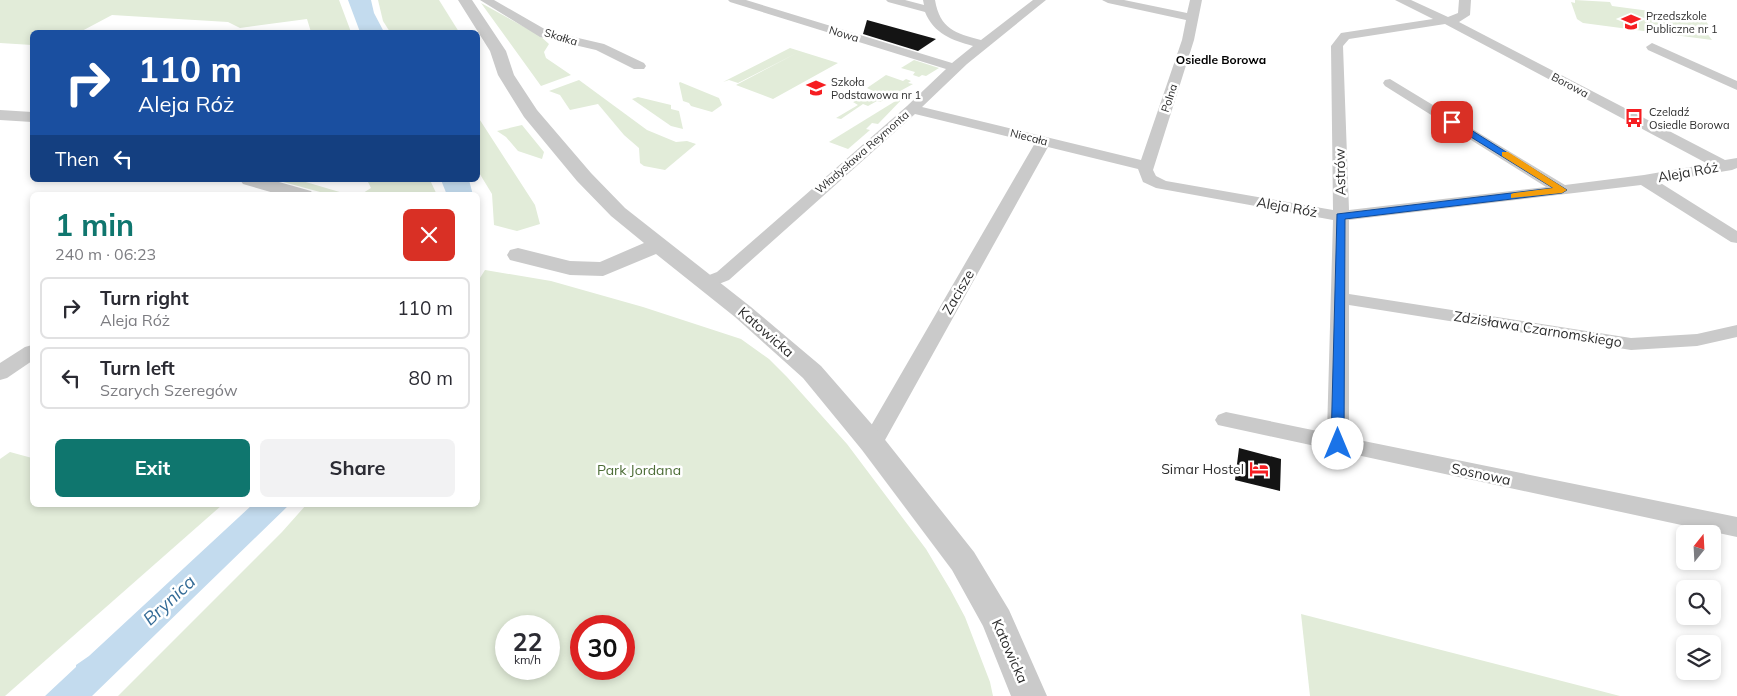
<!DOCTYPE html>
<meta charset="utf-8">
<style>
:root{--surface:#fff;--page:#f2f2f3;--text:#2b2b33;--muted:#7c7c81;--line:#e1e1e2;--accent:#0f766e}
body{margin:0;font-family:Mulish,sans-serif;background:var(--page);color:var(--text);height:100vh;display:flex;flex-direction:column;font-size:19px;white-space:nowrap}
*{box-sizing:border-box;margin:0}
p{font-size:16px;color:var(--muted)}
.icon{flex:none;width:28px;height:28px;fill:none;stroke:currentColor;stroke-width:2;stroke-linecap:round;stroke-linejoin:round}
.map{position:relative;flex:1;overflow:hidden}
.sheet{position:absolute;left:30px;top:192px;width:450px;height:315px;display:flex;flex-direction:column;background:var(--surface);border-radius:8px;box-shadow:0 2px 8px #0003}
.sheet>*{flex:none}
.top-card{position:absolute;left:30px;top:30px;width:450px;height:152px;border-radius:8px;box-shadow:0 2px 8px #0003;background:#1a4fa0;color:#fff;overflow:hidden}
.needle{width:32px;rotate:18deg}
.tools{position:absolute;left:1676px;top:525px;display:grid;gap:10px}
.tools a{display:grid;place-items:center;width:45px;height:45px;border-radius:8px;background:var(--surface);box-shadow:0 2px 8px #0003;font-size:25px}
.speed{position:absolute;left:495px;top:615px;display:flex;gap:10px;font-size:25px;font-weight:700;text-align:center}
.speed>*{display:grid;place-content:center;width:65px;height:65px;border-radius:50%;background:var(--surface);box-shadow:0 2px 8px #0003;line-height:1}
.speed small{font-size:12px;font-weight:400}
.speed .limit{border:8px solid #d22;background:#fff;color:#111}
.pin{position:absolute;display:grid;place-items:center;width:42px;height:42px;color:#fff;margin:-21px;border-radius:10px;box-shadow:0 2px 8px #0006}
.me{position:absolute;width:55px;margin:-28px;rotate:0deg;stroke-linejoin:round;filter:drop-shadow(0 0 4px #0008)}
.turn{display:flex;align-items:center;gap:18px;height:105px;padding:0 25px;font-size:22px}
.turn .icon{width:65px;height:65px;stroke-width:2.5}
.turn b{display:block;font-size:35px;line-height:42px}
.then{display:flex;align-items:center;height:48px;padding:0 25px;background:#0003;gap:10px;font-size:19px}
.round{display:grid;place-items:center;flex:none;width:52px;height:52px;border-radius:8px;background:var(--page)}
.overview{display:flex;align-items:center;justify-content:space-between;height:85px;padding:0 25px}
h1{font-size:30px;font-weight:700;line-height:38px;color:var(--accent)}
.cta{display:flex;gap:10px;margin-top:auto;padding:10px 25px}
.cta a{flex:1;height:58px;border-radius:8px;background:var(--accent);color:#fff;font-size:20px;font-weight:700;line-height:58px;text-align:center}
.cta a+a{background:var(--page);color:var(--text)}
ul{padding:0;list-style:none}
li{display:flex;align-items:center;gap:15px;height:62px;margin:0 10px 8px;padding:0 15px;border:2px solid var(--line);border-radius:8px}
li div{flex:1}
li b{display:block;font-size:19px}
li em{font-style:normal}
.map>svg:first-child{display:block}
</style>
<div class="map">
<svg width="1737" height="696" viewBox="0 0 1737 696">
<rect width="100%" height="100%" fill="#fff"/>
<g fill="#e2ecd9" fill-rule="evenodd">
<path d="M0,0h339l12,32h-40l-4,-13 -67,9 -12,-6 -116,-7 -32,17h-48v13l-32,-2z"/>
<path d="M378,0h61l20,32h-69l-7,-11z"/>
<path d="M1575,0l35,2 2,4 91,12 9,11 -9,-1 9,12 -129,-17 -6,-4 -6,-17 4,1z"/>
<path d="M481,3l58,32 10,9 -5,8 2,6 25,17 -30,11z"/>
<path d="M790,48l48,15 -65,36 -37,-14 61,-32 -59,30 -9,-3 -6,2z"/>
<path d="M914,60l25,8 -13,8 -4,-1 -3,2 -6,-2 2,-3 -14,-4z"/>
<path d="M886,75l17,6 3,-2 5,2 -3,2 5,1 -33,18 -3,-1 -9,5 -5,-2 -22,15 -5,-1 22,-13 -5,-3 20,-11 -6,-3z"/>
<path d="M579,80l68,50 29,12 11,-1 9,3 -31,26 -21,-4 -4,-3 -1,-15 -15,-13 -26,-31 -28,6 -10,-15 -11,-4z"/>
<path d="M680,82l39,16 3,7 -10,7 -21,-6 -2,-3 -6,-2 -4,-18z"/>
<path d="M907,94l-29,30 -6,-1 -6,6 4,1 -22,19 -19,-7z"/>
<path d="M638,97l33,8v4l8,2 4,18 -12,-3 -39,-27z"/>
<path d="M478,117l57,88 5,19 -23,7 -23,-6 -2,-31 -14,-23z"/>
<path d="M522,125l22,27 -2,7 -24,-8 -12,-14 -9,-6z"/>
<path d="M276,180h23l44,13 -3,2h-9z"/>
<path d="M367,180h63l7,15h-64l-10,-2 8,-5z"/>
<path d="M485,270l66,11 92,26 98,32 28,20 18,18 60,67 79,105 24,40 15,28 25,65 3,14h-875l164,-164 24,-27h172v-224zM506,626h43v43h-43zM581,626h43v43h-43z"/>
<path d="M10,452l22,6v47h190l-217,191h-5v-237z"/>
<path d="M1301,614l319,82h-310z"/>
</g>
<g fill="#c3dbee">
<path d="M348,0h23l3,13 10,19h-24z"/>
<path d="M441,180h28l4,15h-26z"/>
<path d="M252,505h37l-197,191h-47l31,-29v-2l13,-9z"/>
</g>
<g fill="#141414">
<path d="M867,20l69,19 -18,12 -55,-17z"/>
<path d="M1239,448l42,11 -1,32 -45,-11z"/>
</g>
<g fill="none" stroke-linecap="round" stroke-linejoin="round">
<g fill="#cacaca" fill-rule="evenodd">
<path d="M480,0h14l54,31 56,13 40,19 2,3 -2,3h-10l-38,-19 -56,-13z"/>
<path d="M728,0h18l206,63 21,-17c-21,-6 -39,-12 -48,-34l-37,-10 -2,-2h19l19,5 -1,-5h12c5,29 20,33 46,40l52,-40h13l-79,64 -45,43 219,53 41,-120 4,-20 -78,-17 -6,-3h22l63,13 3,-13h12l-8,40 -41,130 3,6 10,5 167,29 -2,-164 10,-13 92,-14 -38,-19h16l37,17 10,-4 1,-13h12l-1,15 -11,7 266,138 12,-2v10l-5,2 -73,12 78,49v12l-6,-1 -90,-57 -292,35v74l282,44 66,-4 40,-9v12l-40,9 -66,4 -282,-45v133l388,79v20l-519,-112 -3,-5 3,-5 8,-3 101,21 6,-213 -177,-32 -13,-6 -5,-13 -90,-22 -168,302 -8,2 -8,-2 -3,-6 174,-300 -120,-29 -186,166 -23,9 -7,-2 -2,-4 2,-4 18,-7 190,-166 39,-37 -216,-67zM1445,24l263,140 -64,11 -79,10 -175,-106 -5,1 -2,3 2,3 161,101 -197,23 -6,-164 6,-7z"/>
<path d="M1652,43l85,38v9l-89,-40 -2,-3z"/>
<path d="M32,345v16l-25,17 -7,2v-17l25,-16z"/>
</g>
<g fill="#cacaca" fill-rule="evenodd">
<path d="M458,0h14l34,51 8,24 23,35 54,63 34,35 126,99 70,59 61,70 92,116 35,58 38,86h-36l-28,-70 -31,-56 -90,-120 -59,-72 -68,-61 -79,-63 -53,22 -33,-1 -60,-15 -3,-5 3,-5 8,-2 52,13 30,1 44,-19 -33,-27 -34,-35 -53,-64 -26,-42 -8,-24z"/>
<path d="M0,110l32,2v10l-32,-2z"/>
<path d="M240,180h32l39,11 3,4h-33l-38,-11z"/>
</g>
</g>
<path fill="#1a73e8" stroke="#114b97" d="M1450,120h5l112,70 -5,3 -217,26 -1,225 -2,4h-9l-2,-4 6,-230 216,-26 -103,-64z"/>
<path fill="#f59e0b" d="M1502,152h6l59,38 -5,3 -51,5v-4l3,-1 39,-5 -51,-32z"/>
<defs>
<g id="school-bare" transform="scale(1.5)"><path d="M0-5L7-2L0 1L-7-2ZM-4 1L0 2.5L4 1V4Q0 6-4 4Z" fill="#f61e22" stroke="#fff" stroke-width="2.5" paint-order="stroke"/></g>
<g id="bus-bare" transform="scale(1.5)"><path d="M-5-6H5V4H4V6H2V4H-2V6H-4V4H-5ZM-3.5-4V0h7V-4ZM-3.5 1.2v1.5H-2V1.2ZM2 1.2v1.5H3.5V1.2Z" fill="#f61e22" stroke="#fff" stroke-width="2.5" paint-order="stroke"/></g>
<g id="hotel-bare" transform="scale(1.5)"><path d="M-6-4.5h1.5V1H6V5H4.5V3h-9V5H-6ZM-4 0a1.8 1.8 0 1 1 3.6 0ZM.5 0V-2.5h3Q6-2.5 6 0Z" fill="#f61e22" stroke="#fff" stroke-width="2.5" paint-order="stroke"/></g>
</defs>
<g fill-rule="evenodd">
<use href="#school-bare" x="1631" y="22"/>
<use href="#school-bare" x="816" y="88"/>
<use href="#bus-bare" x="1634" y="118"/>
<use href="#hotel-bare" x="1259" y="469"/>
</g>
<g text-anchor="middle" dominant-baseline="central" stroke-width="5" stroke-linejoin="round" paint-order="stroke">
<g font-size="11" fill="#2d2d2d" stroke="#fff" text-anchor="start">
<text x="1646" y="16">Przedszkole<tspan x="1646" dy="13">Publiczne nr 1</tspan></text>
<text x="831" y="82">Szkoła<tspan x="831" dy="13">Podstawowa nr 1</tspan></text>
<text x="1649" y="112">Czeladź<tspan x="1649" dy="13">Osiedle Borowa</tspan></text>
</g>
<g font-size="11" fill="#2d2d2d" stroke="#fff">
<text transform="translate(844 34) rotate(17)">Nowa</text>
<text transform="translate(561 37) rotate(17)">Skałka</text>
<text transform="translate(1570 85) rotate(28)">Borowa</text>
<text transform="translate(1169 98) rotate(-72)">Polna</text>
<text transform="translate(1029 137) rotate(14)">Niecała</text>
<text transform="translate(862 152) rotate(-41)">Władysława Reymonta</text>
</g>
<g font-size="12" font-weight="bold" fill="#000" stroke="#fff">
<text x="1221" y="59">Osiedle Borowa</text>
</g>
<g font-size="14" fill="#2d2d2d" stroke="#fff">
<text transform="translate(1340 172) rotate(-91)">Astrów</text>
<text transform="translate(1688 172) rotate(-10)">Aleja Róż</text>
<text transform="translate(1287 207) rotate(10)">Aleja Róż</text>
<text transform="translate(958 292) rotate(-60)">Zacisze</text>
<text transform="translate(1538 329) rotate(9)">Zdzisława Czarnomskiego</text>
<text transform="translate(766 332) rotate(41)">Katowicka</text>
<text transform="translate(1481 474) rotate(12)">Sosnowa</text>
<text transform="translate(1010 651) rotate(66)">Katowicka</text>
</g>
<g font-size="14" fill="#2d2d2d" stroke="#fff" text-anchor="end">
<text x="1244" y="469">Simar Hostel</text>
</g>
<g font-size="14" fill="#4d6d37" stroke="#fff">
<text x="639" y="470">Park Jordana</text>
</g>
<g font-size="18" font-style="italic" fill="#346b96" stroke="#fff">
<text transform="translate(169 600) rotate(-43)">Brynica</text>
</g>
</g>
</svg>
<div class="tools">
<a><svg class="needle" viewBox="-14 -14 28 28"><path d="M0-13l5 13h-10z" fill="#e53935"/><path d="M0 13l5-13h-10z" fill="#7c7c81"/></svg></a>
<a><svg class="icon" aria-label="search" viewBox="0 0 24 24"><circle cx="10" cy="10" r="6"/><path d="M15 15l6 6"/></svg></a>
<a><svg class="icon" aria-label="layers" viewBox="0 0 24 24"><path d="M12 4l9 5-9 5-9-5zM3 14l9 5 9-5"/></svg></a>
</div>
<div class="speed"><div>22<small>km/h</small></div><div class="limit">30</div></div>
<div class="pin" style="left:1452px;top:122px;background:#d93025"><svg class="icon" aria-label="arrive" viewBox="0 0 24 24"><path d="M6 21V4h12l-3 4 3 4H6"/></svg></div>
<svg class="me" style="left:1338px;top:444px" viewBox="-20 -20 40 40"><circle r="19" fill="#fff"/><path d="M0-13L10 11 0 6-10 11z" fill="#1a73e8"/></svg>
<div class="top-card">
<div class="turn"><svg class="icon" aria-label="right" viewBox="0 0 24 24"><path d="M7 20v-9h11M14 6l5 5-5 5"/></svg><div><b>110 m</b>Aleja Róż</div></div>
<div class="then">Then<svg class="icon" aria-label="left" viewBox="0 0 24 24"><path d="M17 20v-9H6M10 6l-5 5 5 5"/></svg></div>
</div>
<section class="sheet">
<div class="overview"><div><h1>1 min</h1><p>240 m · 06:23</p></div><a class="round" style="background:#d93025;color:#fff"><svg class="icon" aria-label="close" viewBox="0 0 24 24"><path d="M6 6l12 12M18 6L6 18"/></svg></a></div>
<ul>
<li><svg class="icon" aria-label="right" viewBox="0 0 24 24"><path d="M7 20v-9h11M14 6l5 5-5 5"/></svg><div><b>Turn right</b><p>Aleja Róż</p></div><em>110 m</em></li>
<li><svg class="icon" aria-label="left" viewBox="0 0 24 24"><path d="M17 20v-9H6M10 6l-5 5 5 5"/></svg><div><b>Turn left</b><p>Szarych Szeregów</p></div><em>80 m</em></li>
</ul>
<div class="cta"><a>Exit</a><a>Share</a></div>
</section>
</div>
